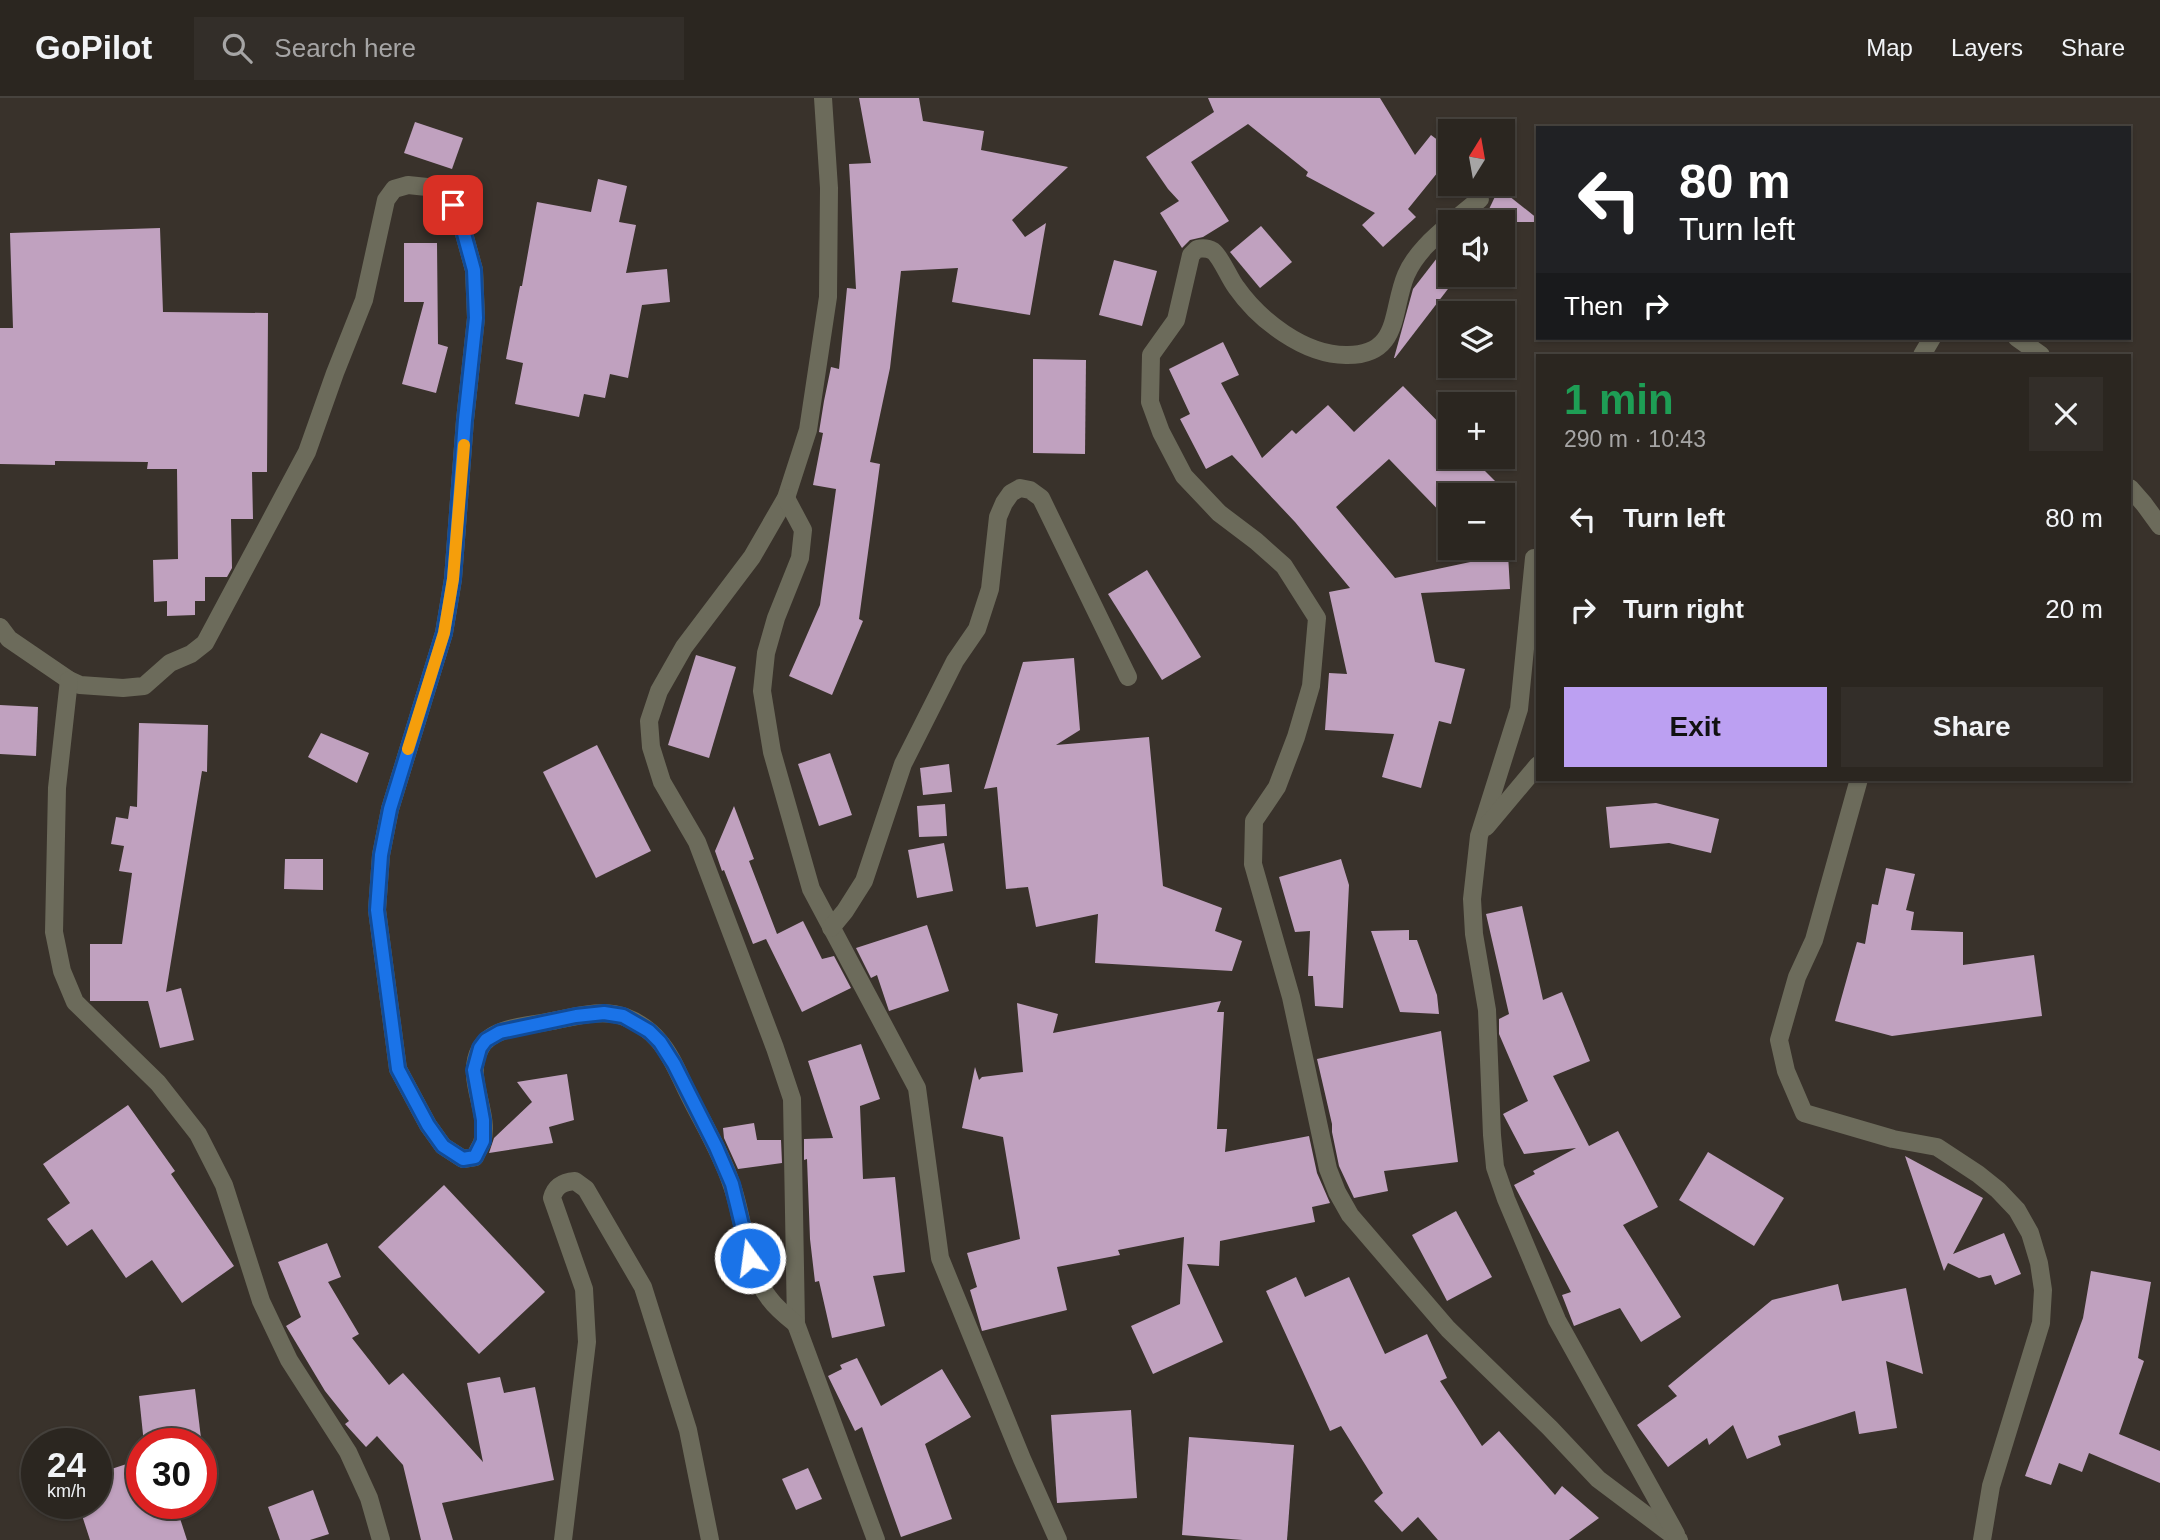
<!DOCTYPE html>
<meta charset="utf-8">
<style>
:root{--surface:#2b2620;--page:#332e29;--text:#f1f3f6;--muted:#a6a5a5;--line:#47433e;--accent:#bca0f2}
body{margin:0;font-family:Arial,sans-serif;background:var(--page);color:var(--text);height:100vh;display:flex;flex-direction:column;font-size:26px;white-space:nowrap}
*{box-sizing:border-box;margin:0}
p{font-size:23px;color:var(--muted)}
.icon{flex:none;width:38px;height:38px;fill:none;stroke:currentColor;stroke-width:2;stroke-linecap:round;stroke-linejoin:round}
.map{position:relative;flex:1;overflow:hidden}
.sheet{position:absolute;left:1536px;top:256px;width:595px;height:427px;display:flex;flex-direction:column;background:var(--surface);border-radius:0px;box-shadow:0 2px 5px #0004,0 0 0 2px var(--line)}
.sheet>*{flex:none}
.top-card{position:absolute;left:1536px;top:28px;width:595px;height:214px;border-radius:0px;box-shadow:0 2px 5px #0004,0 0 0 2px var(--line);background:#202124;color:#fff;overflow:hidden}
.needle{width:46px;rotate:11deg}
.buttons{position:absolute;left:1438px;top:21px;display:grid;gap:14px}
.buttons a{display:grid;place-items:center;width:77px;height:77px;border-radius:0px;background:var(--surface);box-shadow:0 2px 5px #0004,0 0 0 2px var(--line);font-size:35px}
.speed{position:absolute;left:21px;top:1330px;display:flex;gap:14px;font-size:35px;font-weight:700;text-align:center}
.speed>*{display:grid;place-content:center;width:91px;height:91px;border-radius:50%;background:var(--surface);box-shadow:0 2px 5px #0004,0 0 0 2px var(--line);line-height:1}
.speed small{font-size:18px;font-weight:400}
.speed .limit{border:10px solid #d22;background:#fff;color:#111}
.pin{position:absolute;display:grid;place-items:center;width:60px;height:60px;color:#fff;margin:-30px;border-radius:14px;box-shadow:0 4px 10px #0006}
.me{position:absolute;width:77px;margin:-38px;rotate:346deg;stroke-linejoin:round;filter:drop-shadow(0 0 5px #0008)}
.turn{display:flex;align-items:center;gap:24px;height:147px;padding:0 28px;font-size:32px}
.turn .icon{width:91px;height:91px;stroke-width:2.5}
.turn b{display:block;font-size:49px;line-height:60px}
.then{display:flex;align-items:center;height:66px;padding:0 28px;background:#0003;gap:14px;font-size:26px}
.round{display:grid;place-items:center;flex:none;width:74px;height:74px;border-radius:0px;background:var(--page)}
.summary{display:flex;align-items:center;justify-content:space-between;height:119px;padding:0 28px}
h1{font-size:42px;font-weight:800;line-height:52px;color:#1e9e55}
.button{display:flex;gap:14px;margin-top:auto;padding:14px 28px}
.button a{flex:1;height:80px;border-radius:0px;background:var(--accent);color:#111;font-size:28px;font-weight:800;line-height:80px;text-align:center}
.button a+a{background:var(--page);color:var(--text)}
ul{padding:0;list-style:none}
li{display:flex;align-items:center;gap:21px;height:91px;padding:0 28px}
li div{flex:1}
li b{display:block;font-size:26px}
li em{font-style:normal}
header{display:flex;align-items:center;gap:42px;box-sizing:border-box;height:98px;padding:0 35px;background:var(--surface);border-bottom:2px solid var(--line)}
header strong{font-size:33px}
nav{display:flex;gap:38px;margin-inline-start:auto;font-size:24px}
.search{width:490px;height:63px;background:var(--page);display:flex;align-items:center;gap:18px;box-sizing:border-box;padding:0 24px;border-radius:0px;color:var(--muted);font-size:26px}
.map>svg:first-child{display:block}
</style>
<header>
<strong>GoPilot</strong>
<div class="search"><svg class="icon" aria-label="search" viewBox="0 0 24 24"><circle cx="10" cy="10" r="6"/><path d="M15 15l6 6"/></svg>Search here</div>
<nav><a>Map</a><a>Layers</a><a>Share</a></nav>
</header>
<div class="map">
<svg width="2160" height="1442" viewBox="0 0 2160 1442">
<rect width="100%" height="100%" fill="#39322b"/>
<g fill="#c0a1bf">
<path d="M859,0h60l4,23 61,10 -3,19 87,17 -56,53 13,17 21,-14 -16,92 -78,-13 6,-34 -57,3 -11,97 -20,94 10,2 -21,155 4,2 -31,74 -43,-19 31,-71 16,-116 -23,-4 10,-52 -4,-1 5,-31 7,-34 8,2 8,-81 9,1 -7,-125 22,-1z"/>
<path d="M1208,0h172l35,57 16,-20 20,15v6l-43,53 8,8 -33,30 -21,-22 13,-12 -69,-37 2,-4 -60,-48 -57,38 38,59 -26,16 -13,3 -8,8 -22,-35 19,-12 -11,-12 -22,-32 68,-45z"/>
<path d="M415,24l48,16 -11,31 -48,-16z"/>
<path d="M598,81l29,7 -8,36 17,3 -10,48 41,-4 3,33 -28,3 -14,73 -18,-4 -5,24 -21,-4 -5,23 -64,-13 8,-41 -17,-4 14,-73h2l15,-84 54,10z"/>
<path d="M1499,90l39,31v3h-55z"/>
<path d="M1261,128l31,36 -32,26 -30,-36z"/>
<path d="M160,130l3,84 105,1 -1,159h-15l1,47h-22l1,49 -5,9h-22v24h-10v14l-28,1v-15l-13,1 -1,-42 25,-1 -1,-90h-30l1,-7 -93,-1v4l-55,-1v-136h13l-3,-95z"/>
<path d="M1451,142v45l-56,73h-1l19,-69z"/>
<path d="M404,145h33l1,101 10,3 -12,46 -34,-9 22,-82h-20z"/>
<path d="M1114,162l43,11 -15,55 -43,-11z"/>
<path d="M1223,244l16,33 -18,8 41,75 30,-28 4,4 32,-29 26,27 49,-46 48,49v22h20l26,26 -12,12h-34v28l-62,-64 -53,48 59,71 113,-24 2,35 -89,4 14,69 30,7 -14,55 -12,-3 -18,67 -39,-11 12,-43 -69,-4 4,-57 18,1 -18,-82 21,-4 -55,-66 -63,-67 -26,14 -26,-50 10,-5 -21,-45z"/>
<path d="M1033,261l53,1 -1,94 -52,-1z"/>
<path d="M1147,472l54,87 -39,23 -54,-86z"/>
<path d="M696,557l40,12 -27,91 -41,-13z"/>
<path d="M1074,560l6,72 -24,15 93,-8 14,149 59,22 -7,23 27,10 -10,30 -137,-8 3,-49 -62,13 -8,-40 -22,2 -9,-102 -13,2 39,-127z"/>
<path d="M0,607l38,2 -2,49 -36,-2z"/>
<path d="M139,625l69,2 -1,47 -5,-1 -36,221 15,-4 13,52 -34,8 -12,-47h-58v-57h32l10,-71 -13,-2 5,-25 -13,-2 5,-27 12,2 2,-13 7,1z"/>
<path d="M321,635l48,20 -12,30 -49,-26z"/>
<path d="M597,647l54,106 -55,27 -53,-106z"/>
<path d="M830,655l22,62 -33,11 -21,-62z"/>
<path d="M949,666l3,28 -29,3 -3,-27z"/>
<path d="M1656,705l63,16 -8,34 -42,-10 -59,5 -4,-41z"/>
<path d="M945,706l2,32 -28,1 -2,-31z"/>
<path d="M734,708l20,53 -5,2 28,73 26,-13 19,38 12,-3 17,32 -49,24 -36,-73 -13,5 -29,-74 -2,1 -7,-20z"/>
<path d="M944,745l9,48 -36,7 -9,-48z"/>
<path d="M285,761h38v31l-39,-1z"/>
<path d="M1341,761l8,26 -6,123 -28,-2 -2,-30h-5l2,-45 -15,1 -16,-55z"/>
<path d="M1886,770l29,6 -9,36 8,2 -3,18 52,2v33l71,-10 8,61 -150,20 -57,-15 22,-79 8,2 7,-40 6,1z"/>
<path d="M1522,808l21,94 19,-8 28,69 -37,15 36,70 29,-15 40,76 -35,18 58,92 -40,25 -21,-34 -46,18 -12,-31 9,-3 -57,-107 21,-11 -2,-3 43,-23 -52,6 -21,-40 25,-13 -29,-67v-15l10,-5 -23,-100z"/>
<path d="M927,827l22,66 -60,20 -12,-36 -6,3 -15,-30z"/>
<path d="M1409,832v10h8l20,55 2,19 -39,-2 -29,-81z"/>
<path d="M1221,903l-4,11h7l-7,117h10l-2,23 84,-16 8,37 13,30 -18,4 3,15 -95,19 -1,25 -32,-2 36,78 -70,32 -22,-48 49,-22 4,-67 -66,13 2,5 -63,12 10,43 -85,21 -12,-41 7,-3 -10,-34 53,-14 -17,-102 -41,-9 13,-61 4,13 3,-3 41,-5 -6,-69 41,11 -5,19z"/>
<path d="M1441,933l17,131 -74,9 4,20 -34,7 -15,-32 -7,-34v-8l-15,-65z"/>
<path d="M861,946l19,55 -20,7 3,73 32,-2 10,95 -32,4 12,50 -53,12 -13,-57 -4,1 -5,-43 -3,-80 -3,1v-21l29,-1 -25,-77z"/>
<path d="M567,976l7,46 -25,7 4,16 -64,10 5,-15 38,-36 -15,-20z"/>
<path d="M128,1007l47,66 -4,3 63,92 -52,37 -30,-43 -26,18 -34,-49 -25,17 -20,-27 23,-16 -27,-39z"/>
<path d="M754,1025l3,17h24l1,23 -44,6 -14,-31 -1,-10z"/>
<path d="M1708,1054l76,46 -30,48 -75,-46z"/>
<path d="M1905,1058l78,42 -30,56 51,-21 17,41 -26,11 -4,-10 -12,3 -31,-15 -4,8z"/>
<path d="M444,1087l101,107 -66,62 -101,-107z"/>
<path d="M1456,1113l36,66 -45,24 -35,-66z"/>
<path d="M327,1145l14,34 -13,5 31,52 -7,4 37,47 14,-12 80,89 -16,-79 33,-6 4,16 31,-6 19,93 -112,23 11,37h-32l-18,-75 -26,-29 -11,11 -21,-23 4,-3 -24,-30 -39,-65 15,-9 -23,-55z"/>
<path d="M2091,1173l60,11 -13,76 6,3 -25,73 41,17v32l-71,-30 -7,19 -23,-9 -8,22 -26,-9 58,-158z"/>
<path d="M1296,1179l9,20 44,-20 36,77 42,-20 20,44 -7,3 42,65 17,-15 56,64 7,-9 37,32 -30,22h-131l-20,-23 -16,15 -28,-31 9,-8 -42,-67 -11,5 -64,-140z"/>
<path d="M1838,1186l4,17 64,-13 17,86 -37,-13 11,67 -38,6 -4,-23 -77,25 3,9 -34,14 -14,-34 -24,20 -2,-7 -39,29 -31,-42 40,-29 -9,-10 104,-86z"/>
<path d="M857,1260l24,48 61,-37 29,48 -46,27 27,75 -51,18 -39,-110 -7,4 -27,-55 14,-7 -2,-4z"/>
<path d="M195,1291l6,49 -57,6 -5,-48z"/>
<path d="M1131,1312l6,88 -80,5 -6,-88z"/>
<path d="M1189,1339l105,8 -7,95h-44l-61,-5z"/>
<path d="M142,1361v44h33l12,37h-97l-12,-37h18v-29z"/>
<path d="M808,1370l14,31 -26,11 -14,-31z"/>
<path d="M313,1392l16,44 -19,6h-30l-12,-33z"/>
</g>
<g fill="none" stroke-linecap="round" stroke-linejoin="round">
<g stroke="#6c6b5b" stroke-width="18">
<path d="M823,0l6,90 -1,109 -20,133 -22,68 -34,59 -68,90 -25,44 -10,30 2,26 11,35 35,60 78,206 17,51 4,225 80,216"/>
<path d="M1452,124l28,-23"/>
<path d="M1451,125c-18,15 -36,31 -45,52 -15,35 -5,81 -60,80 -42,0 -87,-35 -110,-68 -7,-9 -15,-30 -23,-36 -5,-3 -11,-3 -16,-2l-6,6 -15,65 -25,35 -1,47 11,30 23,44 35,37 37,28 28,25 33,52 -6,68 -15,51 -19,50 -23,34 -1,43 38,133 37,172 9,23 13,23 98,114 102,99 48,51 81,61"/>
<path d="M2017,240l24,17"/>
<path d="M1922,257l10,-17"/>
<path d="M2130,390l14,16 16,22"/>
<path d="M786,400l17,32 -3,28 -24,60 -10,35 -4,38 10,61 39,137 106,199 23,170 82,201 36,81"/>
<path d="M1534,460l-15,151 -40,127 -7,63 2,35 13,76 5,125 3,32 11,32 51,121 119,214"/>
<path d="M0,529l9,12 60,41 11,5 43,3 21,-2 26,-23 21,-9 14,-11 102,-191 28,-79 29,-73 22,-100 8,-11 14,-4 19,2 10,5 15,14 11,24 11,40 2,48 -11,102 -12,159 -9,54 -54,176 -9,46 -4,55 21,159 30,56 15,21 20,13 12,-2c2,-5 5,-10 7,-14 9,-31 -18,-64 -2,-94 11,-23 50,-23 72,-28 22,-4 50,-13 73,-4 13,5 25,13 34,24 14,16 21,37 31,56 14,28 31,56 41,86 14,37 13,83 38,115 7,10 17,18 27,26"/>
<path d="M69,582l-12,108 -3,144 8,39 13,31 83,81 40,51 26,51 37,116 28,59 59,92 21,46 12,42"/>
<path d="M1859,681l-45,161 -17,37 -18,63 7,31 18,42 89,26 44,8 41,27 20,16 19,20 13,23 9,30 4,27 -2,33 -50,163 -9,54"/>
<path d="M1486,729l52,-62"/>
<path d="M831,830l14,-17 19,-30 39,-117 52,-103 22,-32 13,-40 8,-72 6,-14 7,-10 9,-5 10,2 11,8 87,179"/>
<path d="M563,1442l24,-198 -3,-53 -32,-91c3,-12 11,-16 23,-17l11,8 57,98 45,143 22,110"/>
</g>
</g>
<g fill="none" stroke-linecap="round" stroke-linejoin="round">
<g stroke="#114b97" stroke-width="18">
<path id="route" d="M453,107l10,25 11,40 2,48 -11,102 -12,159 -9,54 -54,176 -9,46 -4,55 21,159 30,56 15,21 20,13 12,-2 8,-16v-21l-9,-50 6,-22 6,-8 14,-8 76,-16 28,-3 19,3 26,15 11,11 14,22 42,83 16,37 18,74"/>
</g>
<use href="#route" stroke="#1a73e8" stroke-width="12"/>
<path stroke="#f59e0b" stroke-width="12" d="M408,651l36,-116 9,-54 11,-134"/>
</g>
</svg>
<div class="buttons">
<a><svg class="needle" viewBox="-14 -14 28 28"><path d="M0-13l5 13h-10z" fill="#e53935"/><path d="M0 13l5-13h-10z" fill="#a6a5a5"/></svg></a>
<a><svg class="icon" aria-label="sound" viewBox="0 0 24 24"><path d="M4 9h4l5-4v14l-5-4H4zM17 9q2 3 0 6"/></svg></a>
<a><svg class="icon" aria-label="layers" viewBox="0 0 24 24"><path d="M12 4l9 5-9 5-9-5zM3 14l9 5 9-5"/></svg></a>
<a>+</a>
<a>−</a>
</div>
<div class="speed"><div>24<small>km/h</small></div><div class="limit">30</div></div>
<div class="pin" style="left:453px;top:107px;background:#d93025"><svg class="icon" aria-label="arrive" viewBox="0 0 24 24"><path d="M6 21V4h12l-3 4 3 4H6"/></svg></div>
<svg class="me" style="left:750px;top:1160px" viewBox="-20 -20 40 40"><circle r="17" fill="#1a73e8" stroke="#fff" stroke-width="3"/><path d="M0-11L8 9 0 5-8 9z" fill="#fff"/></svg>
<div class="top-card">
<div class="turn"><svg class="icon" aria-label="left" viewBox="0 0 24 24"><path d="M17 20v-9H6M10 6l-5 5 5 5"/></svg><div><b>80 m</b>Turn left</div></div>
<div class="then">Then<svg class="icon" aria-label="right" viewBox="0 0 24 24"><path d="M7 20v-9h11M14 6l5 5-5 5"/></svg></div>
</div>
<section class="sheet">
<div class="summary"><div><h1>1 min</h1><p>290 m · 10:43</p></div><a class="round"><svg class="icon" aria-label="close" viewBox="0 0 24 24"><path d="M6 6l12 12M18 6L6 18"/></svg></a></div>
<ul>
<li><svg class="icon" aria-label="left" viewBox="0 0 24 24"><path d="M17 20v-9H6M10 6l-5 5 5 5"/></svg><div><b>Turn left</b></div><em>80 m</em></li>
<li><svg class="icon" aria-label="right" viewBox="0 0 24 24"><path d="M7 20v-9h11M14 6l5 5-5 5"/></svg><div><b>Turn right</b></div><em>20 m</em></li>
</ul>
<div class="button"><a>Exit</a><a>Share</a></div>
</section>
</div>
